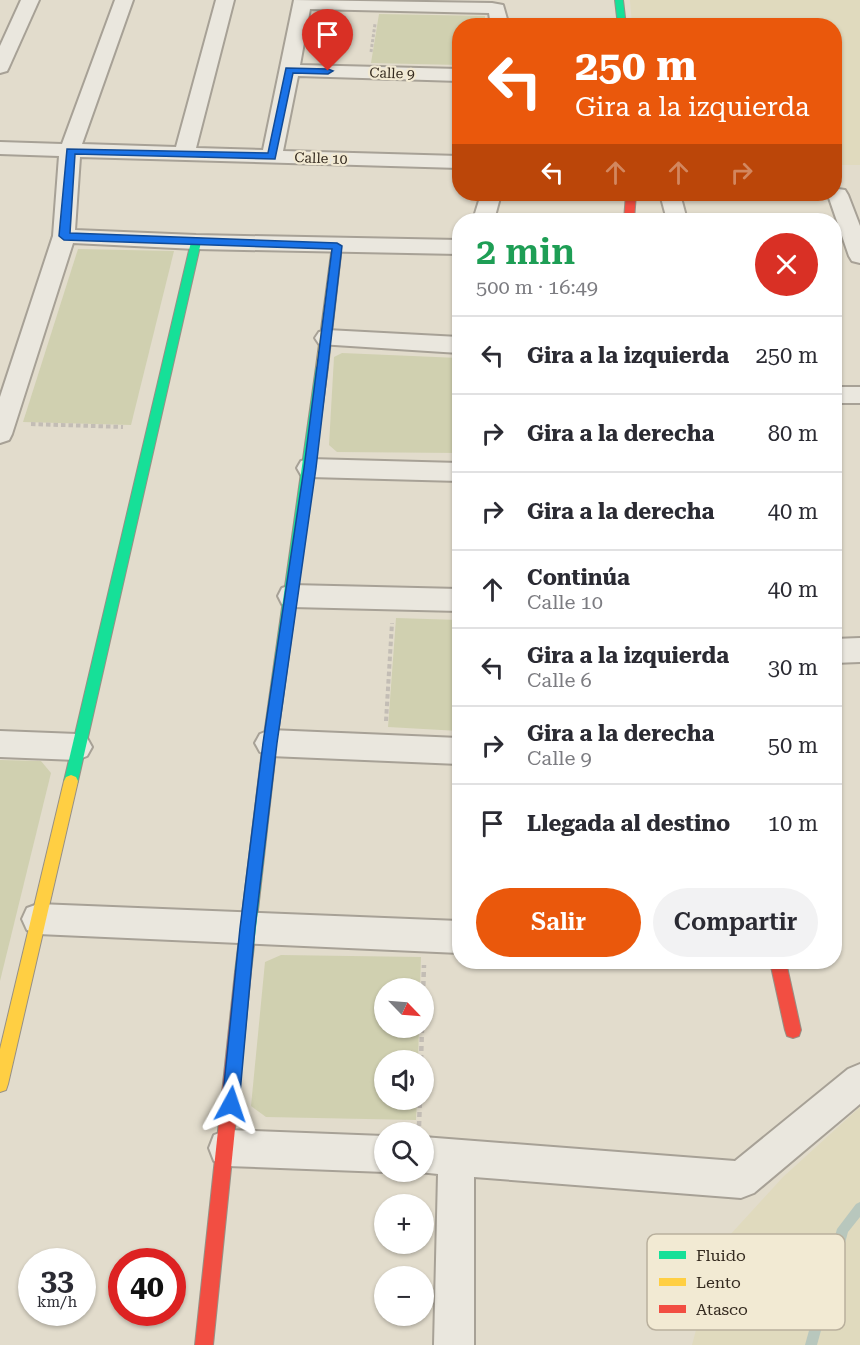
<!DOCTYPE html>
<html lang="es">
<meta charset="utf-8">
<style>
:root{--surface:#fff;--page:#f2f2f3;--text:#2b2b33;--muted:#7c7c81;--line:#e1e1e2;--accent:#ea580c}
body{margin:0;font-family:"Roboto Serif",serif;background:var(--page);color:var(--text);height:100vh;display:flex;flex-direction:column;font-size:22px;white-space:nowrap}
*{box-sizing:border-box;margin:0}
p{font-size:20px;color:var(--muted)}
.icon{flex:none;width:33px;height:33px;fill:none;stroke:currentColor;stroke-width:2;stroke-linecap:round;stroke-linejoin:round}
.map{position:relative;flex:1;overflow:hidden}
.panel{position:absolute;left:452px;top:213px;width:390px;height:756px;display:flex;flex-direction:column;background:var(--surface);border-radius:24px;box-shadow:0 2px 4px #0004}
.panel>*{flex:none}
.banner{position:absolute;left:452px;top:18px;width:390px;height:183px;border-radius:24px;box-shadow:0 2px 4px #0004;background:#ea580c;color:#fff;overflow:hidden}
.needle{width:39px;rotate:115deg}
.fabs{position:absolute;left:374px;top:978px;display:grid;gap:12px}
.fabs a{display:grid;place-items:center;width:60px;height:60px;border-radius:50%;background:var(--surface);box-shadow:0 2px 4px #0004;font-size:30px}
.speed{position:absolute;left:18px;top:1248px;display:flex;gap:12px;font-size:30px;font-weight:700;text-align:center}
.speed>*{display:grid;place-content:center;width:78px;height:78px;border-radius:50%;background:var(--surface);box-shadow:0 2px 4px #0004;line-height:1}
.speed small{font-size:15px;font-weight:400}
.speed .limit{border:9px solid #d22;background:#fff;color:#111}
.pin{position:absolute;display:grid;place-items:center;width:51px;height:51px;color:#fff;margin:-62px -26px;border-radius:50% 50% 50% 0;rotate:-45deg;box-shadow:0 0 6px #0007}
.pin .icon{rotate:45deg}
.me{position:absolute;width:66px;margin:-33px;rotate:5deg;stroke-linejoin:round;filter:drop-shadow(0 0 4px #0008)}
.turn{display:flex;align-items:center;gap:21px;height:126px;padding:0 24px;font-size:27px}
.turn .icon{width:78px;height:78px;stroke-width:2.5}
.turn b{display:block;font-size:42px;line-height:51px}
.lanes{display:flex;align-items:center;height:57px;padding:0 24px;background:#0003;justify-content:center;gap:30px;direction:ltr}
.lanes .off{opacity:.35}
.round{display:grid;place-items:center;flex:none;width:63px;height:63px;border-radius:32px;background:var(--page)}
.summary{display:flex;align-items:center;justify-content:space-between;height:102px;padding:0 24px}
h1{font-size:36px;font-weight:600;line-height:45px;color:#1e9e55}
.cta{display:flex;gap:12px;margin-top:auto;padding:12px 24px}
.cta a{flex:1;height:69px;border-radius:36px;background:var(--accent);color:#fff;font-size:24px;font-weight:600;line-height:69px;text-align:center}
.cta a+a{background:var(--page);color:var(--text)}
ul{padding:0;list-style:none}
li{display:flex;align-items:center;gap:18px;height:78px;padding:0 24px;border-top:2px solid var(--line)}
li div{flex:1}
li b{display:block;font-size:22px}
li em{font-style:normal}
.map>svg:first-child{display:block}
</style>
<div class="map">
<svg width="860" height="1345" viewBox="0 0 860 1345">
<rect width="100%" height="100%" fill="#e2dccc"/>
<g fill="#e0dabe">
<path d="M630,0h230v165h-26v-139l-202,-1z"/>
<path d="M860,1107v238h-168l26,-97 65,-71z"/>
</g>
<g fill="#d0d0b0">
<path d="M379,14l106,2v9l-26,1v39l-88,-2z"/>
<path d="M78,249l96,2 -43,174 -108,-3z"/>
<path d="M342,353l117,5v95l-122,-1 -8,-7 5,-88z"/>
<path d="M396,618l63,2v111l-71,-4z"/>
<path d="M0,760l41,1 10,12 -51,208z"/>
<path d="M281,955l140,2 -1,31h-36v40h35l-1,32h-34v40h33l-1,20 -150,-3 -15,-11 14,-144z"/>
</g>
<g fill="none" stroke-linecap="round" stroke-linejoin="round">
<path fill="#b8c7bd" fill-rule="evenodd" d="M860,1202v15l-12,15 -31,113h-12l32,-116 19,-25z"/>
<g stroke="#a7a196" stroke-width="4">
<g id="street">
<path d="M21,0h18l-30,67 -2,4 -7,2v-27z"/>
<path d="M115,0h18l-51,144 94,3 40,-147h18l-38,148 67,2 31,-150 198,3 11,2 6,21h-18l-2,-13 -179,-4 -10,56 159,4v12l-161,-5 -15,75 176,5v12l-379,-11 -5,73 121,5 263,5v14l-263,-5 -123,-6 -61,191 -3,6 -9,3v-46l53,-161 6,-80 -59,-2v-12l62,2z"/>
<path d="M838,189l7,1 3,5 12,31v37l-8,-2 -3,-5 -21,-61 6,-1v-4z"/>
<path d="M481,194h20l-7,26h-21z"/>
<path d="M660,194h20l7,26h-20z"/>
<path d="M327,330l132,7v16l-140,-9 -4,-6 4,-6z"/>
<rect x="834" y="387" width="26" height="16"/>
<path d="M310,459l149,4v18l-149,-4 -9,-2 -4,-7 4,-7z"/>
<path d="M292,585l167,4v22l-167,-4 -10,-3 -4,-8 4,-8z"/>
<path d="M860,638v24l-26,1v-24z"/>
<path d="M270,730l189,8v26l-189,-8 -10,-4 -5,-9 5,-9z"/>
<path d="M0,731l77,3 10,4 5,9 -5,9 -10,4 -77,-3z"/>
<path d="M38,904l421,17v32l-421,-19 -11,-4 -5,-11 5,-11z"/>
<path d="M860,1064v40l-106,89 -13,5 -267,-21v168h-40l4,-171 -19,-2h4v-35l312,24 113,-92z"/>
<path d="M227,1130l157,6 1,36 -158,-6 -13,-5 -5,-13 5,-13z"/>
</g>
</g>
<g stroke="#979085" stroke-width="2">
<g id="fast">
<path d="M615,0h8l3,26h-8z"/>
<path d="M196,239l5,3 -123,539 -2,4 -5,2 -5,-2 -2,-4 127,-539z"/>
<path d="M322,363l6,4 -51,375 -26,230 -2,5 -6,3 -6,-3 -2,-5 28,-230 53,-375z"/>
</g>
</g>
<g stroke="#979085" stroke-width="2">
<g id="slow">
<path d="M337,243l5,3 -14,121 -6,4 -6,-4 16,-121z"/>
<path d="M71,775l5,2 2,4 -70,303 -2,6 -6,2v-43l64,-268 2,-4z"/>
</g>
</g>
<g stroke="#979085" stroke-width="2">
<g id="jam">
<path d="M626,194h10l-2,26h-10z"/>
<path d="M770,962h16l15,68 -2,6 -6,2 -6,-2 -2,-6z"/>
<path d="M243,964l6,3 2,5 -38,373h-18l40,-373 2,-5z"/>
</g>
</g>
<path stroke="#c3bdb5" stroke-width="3" stroke-dasharray="3 2" stroke-linecap="butt" d="M371,52l4,-28"/>
<g stroke="#c3bdb5" stroke-width="4" stroke-dasharray="4.5 3" stroke-linecap="butt">
<path d="M31,424l92,3"/>
<path d="M386,721l6,-98"/>
</g>
<g stroke="#c3bdb5" stroke-width="4.5" stroke-dasharray="5 4" stroke-linecap="butt">
<path d="M423,995l1,-30"/>
<path d="M421,1060l1,-32"/>
<path d="M419,1126l1,-26"/>
</g>
<use href="#street" fill="#eae7de" fill-rule="evenodd"/>
<use href="#fast" fill="#16e098" fill-rule="evenodd"/>
<use href="#slow" fill="#ffcf43" fill-rule="evenodd"/>
<use href="#jam" fill="#f24e42" fill-rule="evenodd"/>
</g>
<path fill="#1a73e8" stroke="#114b97" stroke-width="1.5" d="M286,68l42,1 5,2 -5,3 -35,-1 -18,86 -200,-5 -5,79 267,10 5,3 -26,222 -39,275 -22,185 -16,176 -2,6 -6,2 -6,-2 -3,-6 18,-176 23,-185 41,-275 28,-219 -268,-9 -5,-4 8,-87 201,4z"/>
<g text-anchor="middle" dominant-baseline="central" stroke-width="4.5" stroke-linejoin="round" paint-order="stroke">
<g font-size="14" fill="#342a1f" stroke="#f2ead3">
<text transform="translate(392 73) rotate(2)">Calle 9</text>
<text transform="translate(321 158) rotate(2)">Calle 10</text>
</g>
</g>
<rect x="647" y="1234" width="198" height="96" rx="9" fill="#f2ead3" stroke="#b9b09d" stroke-width="1.5"/>
<rect x="659" y="1251" width="27" height="8" fill="#16e098"/>
<rect x="659" y="1278" width="27" height="8" fill="#ffcf43"/>
<rect x="659" y="1305" width="27" height="8" fill="#f24e42"/>
<g font-size="16" fill="#342a1f">
<text x="696" y="1261">Fluido</text>
<text x="696" y="1288">Lento</text>
<text x="696" y="1315">Atasco</text>
</g>
</svg>
<div class="fabs">
<a><svg class="needle" viewBox="-14 -14 28 28"><path d="M0-13l5 13h-10z" fill="#e53935"/><path d="M0 13l5-13h-10z" fill="#7c7c81"/></svg></a>
<a><svg class="icon" aria-label="sound" viewBox="0 0 24 24"><path d="M4 9h4l5-4v14l-5-4H4zM17 9q2 3 0 6"/></svg></a>
<a><svg class="icon" aria-label="search" viewBox="0 0 24 24"><circle cx="10" cy="10" r="6"/><path d="M15 15l6 6"/></svg></a>
<a>+</a>
<a>−</a>
</div>
<div class="speed"><div>33<small>km/h</small></div><div class="limit">40</div></div>
<div class="pin" style="left:328px;top:71px;background:#d93025"><svg class="icon" aria-label="arrive" viewBox="0 0 24 24"><path d="M6 21V4h12l-3 4 3 4H6"/></svg></div>
<svg class="me" style="left:231px;top:1104px" viewBox="-20 -20 40 40"><path d="M0-17L14 15 0 8-14 15z" fill="#1a73e8" stroke="#fff" stroke-width="4"/></svg>
<div class="banner">
<div class="turn"><svg class="icon" aria-label="left" viewBox="0 0 24 24"><path d="M17 20v-9H6M10 6l-5 5 5 5"/></svg><div><b>250 m</b>Gira a la izquierda</div></div>
<div class="lanes"><svg class="icon" aria-label="left" viewBox="0 0 24 24"><path d="M17 20v-9H6M10 6l-5 5 5 5"/></svg><svg class="icon off" aria-label="ahead" viewBox="0 0 24 24"><path d="M12 20V5M6 11l6-6 6 6"/></svg><svg class="icon off" aria-label="ahead" viewBox="0 0 24 24"><path d="M12 20V5M6 11l6-6 6 6"/></svg><svg class="icon off" aria-label="right" viewBox="0 0 24 24"><path d="M7 20v-9h11M14 6l5 5-5 5"/></svg></div>
</div>
<section class="panel">
<div class="summary"><div><h1>2 min</h1><p>500 m · 16:49</p></div><a class="round" style="background:#d93025;color:#fff"><svg class="icon" aria-label="close" viewBox="0 0 24 24"><path d="M6 6l12 12M18 6L6 18"/></svg></a></div>
<ul>
<li><svg class="icon" aria-label="left" viewBox="0 0 24 24"><path d="M17 20v-9H6M10 6l-5 5 5 5"/></svg><div><b>Gira a la izquierda</b></div><em>250 m</em></li>
<li><svg class="icon" aria-label="right" viewBox="0 0 24 24"><path d="M7 20v-9h11M14 6l5 5-5 5"/></svg><div><b>Gira a la derecha</b></div><em>80 m</em></li>
<li><svg class="icon" aria-label="right" viewBox="0 0 24 24"><path d="M7 20v-9h11M14 6l5 5-5 5"/></svg><div><b>Gira a la derecha</b></div><em>40 m</em></li>
<li><svg class="icon" aria-label="ahead" viewBox="0 0 24 24"><path d="M12 20V5M6 11l6-6 6 6"/></svg><div><b>Continúa</b><p>Calle 10</p></div><em>40 m</em></li>
<li><svg class="icon" aria-label="left" viewBox="0 0 24 24"><path d="M17 20v-9H6M10 6l-5 5 5 5"/></svg><div><b>Gira a la izquierda</b><p>Calle 6</p></div><em>30 m</em></li>
<li><svg class="icon" aria-label="right" viewBox="0 0 24 24"><path d="M7 20v-9h11M14 6l5 5-5 5"/></svg><div><b>Gira a la derecha</b><p>Calle 9</p></div><em>50 m</em></li>
<li><svg class="icon" aria-label="arrive" viewBox="0 0 24 24"><path d="M6 21V4h12l-3 4 3 4H6"/></svg><div><b>Llegada al destino</b></div><em>10 m</em></li>
</ul>
<div class="cta"><a>Salir</a><a>Compartir</a></div>
</section>
</div>
